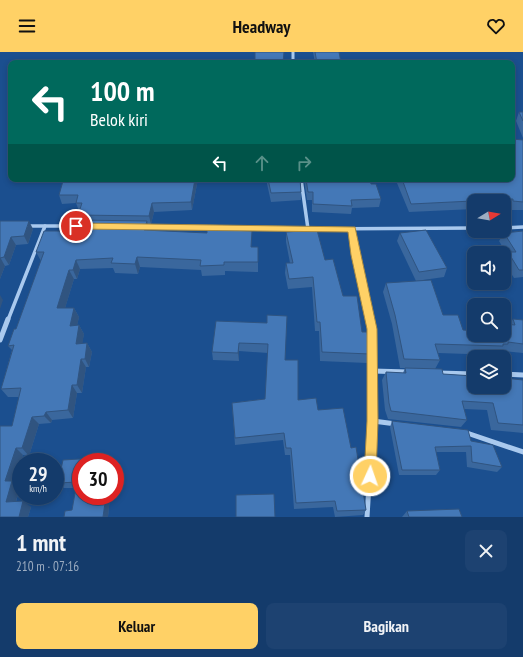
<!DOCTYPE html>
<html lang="id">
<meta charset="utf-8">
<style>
:root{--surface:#143b6b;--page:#1d4271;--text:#f1f3f6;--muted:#9dadc1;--line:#33557e;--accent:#ffd166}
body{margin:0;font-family:"PT Sans Narrow",sans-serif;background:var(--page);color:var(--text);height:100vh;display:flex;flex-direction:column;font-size:15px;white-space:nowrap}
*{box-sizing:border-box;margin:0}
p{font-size:13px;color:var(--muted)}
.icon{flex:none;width:22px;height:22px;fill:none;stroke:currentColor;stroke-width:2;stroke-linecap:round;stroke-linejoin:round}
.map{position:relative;height:465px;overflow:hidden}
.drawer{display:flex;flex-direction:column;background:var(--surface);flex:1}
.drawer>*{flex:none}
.banner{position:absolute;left:8px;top:8px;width:507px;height:122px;border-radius:8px;box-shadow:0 2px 6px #0003,0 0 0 1px var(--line);background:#00695c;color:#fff;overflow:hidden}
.needle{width:26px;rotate:79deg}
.fabs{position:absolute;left:467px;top:142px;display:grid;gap:8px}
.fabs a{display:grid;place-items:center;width:44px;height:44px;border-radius:8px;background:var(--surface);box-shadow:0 2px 6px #0003,0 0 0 1px var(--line);font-size:20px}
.speed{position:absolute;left:12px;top:401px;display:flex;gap:8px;font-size:20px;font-weight:700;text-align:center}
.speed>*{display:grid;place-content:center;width:52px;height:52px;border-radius:50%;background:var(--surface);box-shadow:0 2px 6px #0003,0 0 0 1px var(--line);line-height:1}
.speed small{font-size:10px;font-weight:400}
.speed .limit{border:6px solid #d22;background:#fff;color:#111}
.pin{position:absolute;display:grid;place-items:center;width:34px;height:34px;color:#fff;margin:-17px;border:2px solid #fff;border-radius:50%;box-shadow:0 1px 4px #0007}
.me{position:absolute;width:44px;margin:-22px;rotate:3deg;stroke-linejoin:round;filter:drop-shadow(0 0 3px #0008)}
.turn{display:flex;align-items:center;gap:14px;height:84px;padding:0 16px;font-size:18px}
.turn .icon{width:52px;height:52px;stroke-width:2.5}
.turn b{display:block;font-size:28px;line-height:34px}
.lanes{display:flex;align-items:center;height:38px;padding:0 16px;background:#0003;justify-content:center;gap:20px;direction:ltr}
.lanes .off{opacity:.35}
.round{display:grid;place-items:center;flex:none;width:42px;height:42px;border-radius:8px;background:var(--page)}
.headline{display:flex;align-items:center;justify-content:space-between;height:68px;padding:0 16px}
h1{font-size:24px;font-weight:700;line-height:30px}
.button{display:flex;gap:8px;margin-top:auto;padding:8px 16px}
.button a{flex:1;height:46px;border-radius:8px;background:var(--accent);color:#111;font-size:16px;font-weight:700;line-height:46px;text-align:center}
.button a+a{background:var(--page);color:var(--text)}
header{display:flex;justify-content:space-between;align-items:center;height:52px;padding:0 16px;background:var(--accent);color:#111;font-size:18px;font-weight:700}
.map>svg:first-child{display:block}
</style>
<header><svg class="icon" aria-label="menu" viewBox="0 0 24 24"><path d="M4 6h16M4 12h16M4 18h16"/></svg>Headway<svg class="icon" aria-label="heart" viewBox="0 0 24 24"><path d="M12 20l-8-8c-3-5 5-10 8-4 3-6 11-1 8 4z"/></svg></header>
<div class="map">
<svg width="523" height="465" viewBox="0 0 523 465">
<rect width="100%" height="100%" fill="#1b4f8f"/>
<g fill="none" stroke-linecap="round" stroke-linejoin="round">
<path stroke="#a9c9ee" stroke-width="3" d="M293,0v11"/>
<g stroke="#a9c9ee" stroke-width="3.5">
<path d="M301,127l7,50"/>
<path d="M28,174h17"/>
<path d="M144,175l164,2 166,-1"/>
<path d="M504,176l19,-1"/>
<path d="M352,177l3,26 15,65"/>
<path d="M8,268l37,-94h33"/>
</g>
<g stroke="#a9c9ee" stroke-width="5">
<path d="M0,288l8,-21"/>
<path d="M373,319l35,1"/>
<path d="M438,321l36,1"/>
<path d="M504,322l19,1"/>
<path d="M373,369l23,3"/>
<path d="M464,380l59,20"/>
<path d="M367,465l6,-96 -1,-92 -2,-10"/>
</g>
</g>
<g fill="#3a679d">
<path d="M313,0h26l2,11h-26z"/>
<path d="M519,60h4v26l-7,-17z"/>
<path d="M523,88v70h-14v-2h-5v-7h-30v8l-65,3 -12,-29 1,-4h114z"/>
<path d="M198,127l-6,31 -38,2 -3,12h-3l1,6 103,17h6v25l-33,-1v4l-23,1 -1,-6 -61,-3 -2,7 -23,-1 -2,-5 -33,1 -3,10h-3l-9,29h9l5,9 -2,8h2l5,9 -2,9h5l5,9 -3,15h-3l-4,26h-5l-4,25 -21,2 -1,3 -12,1 -10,32 -6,-1 -9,28 6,4 -4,15 15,5 -3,10h-28l12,-91 7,-29h-11l-7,-8 11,-39 -4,-4 8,-17 25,-68 -5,-9 35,-21 9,-11 -2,-5 1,-4 -3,-8 -14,1 -3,-9z"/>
<path d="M266,127h34l1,13v8l-30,2z"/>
<path d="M304,127h66l1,5 10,15 -2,8 -27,1 -1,6 -39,-2v-12h-5z"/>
<path d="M0,169l33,8 -5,15 -12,1 -7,20 -4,1 -5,13z"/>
<path d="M523,179v46l-9,1 -10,-16v-2l3,-6 -8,-13 5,-8z"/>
<path d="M286,180l39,28 37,72 8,22 -3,9 -47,-2 -1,-30h-4l-3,-44 -24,2 -3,-16 1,-10h4l-4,-21z"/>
<path d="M400,181l47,35 -3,9 -28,4 -19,-40z"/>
<path d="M386,231l57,32 20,15 41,5 9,-16 10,1v33l-20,-2 -1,2h-4l-1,2 -59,-2 2,7 -5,9 8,5 80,6v53l-32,-3 -4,-20 -23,-1 3,11 -6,7 -73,-8 -3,-9 -3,-30 4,-8 17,1 2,-5h-5l-8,-44 -9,-32z"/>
<path d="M267,271l18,37 13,40 20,10 33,38 15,62 -3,5 -28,2 -2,-10 -39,2 -4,-54h-5l-2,-15 -48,5 -3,-42 33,-4 3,-46 -29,-2v10l-26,-1 -1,-8z"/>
<path d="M392,369l79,20 31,26 -5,5 -30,-5 -1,-15h-30l4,18 -4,5h-37l-9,-48z"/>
<path d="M111,405l-30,39h29l-2,21h-44l8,-7 4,-22h-12l-6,-5z"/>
<path d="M407,459l55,6h-60z"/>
</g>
<g fill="#305480">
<path d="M195,127h3l-6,31 -1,-8z"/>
<path d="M152,151l2,9 -3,12 -2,-8z"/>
<path d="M29,169l4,8 -5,15 -4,-8z"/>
<path d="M147,169l2,9h-5z"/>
<path d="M11,185l5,8 -7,20 -5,-8z"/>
<path d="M0,205l5,9 -5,13z"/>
<path d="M137,205l3,10 -2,7 -3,-10z"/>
<path d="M76,208l4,9 -3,10 -4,-9z"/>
<path d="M69,218l5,9 -12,39 -5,-10z"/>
<path d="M0,243l3,5 -3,9z"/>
<path d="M74,256l5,9 -4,18 -5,-9z"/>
<path d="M79,273l5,9 -3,19 -5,-9z"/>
<path d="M87,291l5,9 -3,15 -4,-8z"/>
<path d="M239,291v18l-1,-8z"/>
<path d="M81,307l5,8 -4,26 -5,-8z"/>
<path d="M72,333l5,8 -4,25 -5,-8z"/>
<path d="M46,360l6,8 -1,3 -7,-7z"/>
<path d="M32,365l7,7 -10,32 -7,-8z"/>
<path d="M16,396l7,7 -9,28 6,4 -6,21 -8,-6 -1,-21z"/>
<path d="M111,405l3,5h-4z"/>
<path d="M106,444h4l-2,21h-5z"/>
<path d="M23,449l8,6 -3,10h-9z"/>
</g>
<g fill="#4478b7" stroke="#305480">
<path d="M255,0h29l-1,11h-28z"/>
<path d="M315,0h24l2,11h-24z"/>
<path d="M519,60h4v9z"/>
<path d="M512,87l11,1v62l-10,-1v-2l-102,5 -9,-25h110z"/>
<path d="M84,127h111l-4,23 -39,1 -3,13 -71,-1 4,-12h-6l2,-8h-19l4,-14h21z"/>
<path d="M268,127h32l1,13 -30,1z"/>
<path d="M306,127h64l1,5h5l5,15 -30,1 1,6 -39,-2v-12h-5z"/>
<path d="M75,168l72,1 -3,9 63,3v-4l45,2 -1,16h7v15h-34v3l-24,1 1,-6 -64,-3 -2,7 -24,-1 2,-5 -37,2 -3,10h-4l-12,38h17l-4,18 9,-1 -3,19 11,-1 -2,16h-4l-4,26h-5l-4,25 -22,2 -2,4 -12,1 -10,31h-6l-11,33h7l-6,21 17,-1 -4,16h-19v-91h12l9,-38 -20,1 13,-44 -6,1 6,-17h2l28,-77h-8l8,-21h27z"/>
<path d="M0,169h29l-5,15 -13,1 -7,20 -4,1z"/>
<path d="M317,178l8,30 8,-1 10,37h14l5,36h5l3,22 -48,-2 -2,-30h-3l-4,-45 -24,2 -3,-16h7l-7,-31z"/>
<path d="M426,178l21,38 -28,4 -19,-39z"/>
<path d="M523,179v39h-4l-11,-18h8l-12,-19z"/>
<path d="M431,228l12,35h15l5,15 11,1v4h30v-11l11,1 -2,-6 10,1v24l-15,-2v2h-5v2l-68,-2 5,16 -36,-1 -9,-44 -9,-32z"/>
<path d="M267,263l20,1 -2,44h13v40l18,-2 2,12 25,-2 8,40 5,-1 10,63 -29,1 -2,-10 -39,2 -5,-55h-5l-2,-15 -49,5 -3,-35 33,-4 3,-55 -29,-1 -1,10 -26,-1 4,-31 51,2z"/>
<path d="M405,316l37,1 1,5 31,2v11h30v-9l19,2v45l-25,-2 -5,-20 -31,-2 5,19 -76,-9 -2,-8 -3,-31 20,1z"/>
<path d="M392,369l76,9 3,11 22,4 9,22 -30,-5 -1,-16 -36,1 5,23h-38z"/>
<path d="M111,405l-1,5h-29v34h25l-3,21h-39l1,-6 7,-1 5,-28 -19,1 5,-23z"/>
<path d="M274,442l1,23h-39v-22z"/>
<path d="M459,457l3,8h-53l-2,-6z"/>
</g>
<path fill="#ffd166" stroke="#a68842" d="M76,171l279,4 22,102 1,92 -2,55 -2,4 -4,2 -5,-2 -1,-4 3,-55v-92l-16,-74 -3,-23 -272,-3 -4,-3z"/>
</svg>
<div class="fabs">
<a><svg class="needle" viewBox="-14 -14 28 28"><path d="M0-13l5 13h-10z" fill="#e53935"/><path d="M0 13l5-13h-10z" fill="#9dadc1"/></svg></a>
<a><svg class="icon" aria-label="sound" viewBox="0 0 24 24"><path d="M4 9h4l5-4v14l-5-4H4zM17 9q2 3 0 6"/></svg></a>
<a><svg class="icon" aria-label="search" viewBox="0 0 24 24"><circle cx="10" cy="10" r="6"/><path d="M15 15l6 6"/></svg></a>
<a><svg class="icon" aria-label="layers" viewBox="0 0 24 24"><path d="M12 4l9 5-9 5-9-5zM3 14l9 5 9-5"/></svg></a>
</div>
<div class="speed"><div>29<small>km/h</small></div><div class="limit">30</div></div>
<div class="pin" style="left:76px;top:174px;background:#d93025"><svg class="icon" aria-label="arrive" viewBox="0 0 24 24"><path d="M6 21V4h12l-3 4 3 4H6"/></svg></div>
<svg class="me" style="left:370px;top:424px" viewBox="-20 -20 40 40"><circle r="17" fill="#ffd166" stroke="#fff" stroke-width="3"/><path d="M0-11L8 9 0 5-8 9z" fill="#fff"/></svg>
<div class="banner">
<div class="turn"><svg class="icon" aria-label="left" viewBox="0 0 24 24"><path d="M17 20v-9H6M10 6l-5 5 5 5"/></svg><div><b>100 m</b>Belok kiri</div></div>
<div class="lanes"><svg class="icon" aria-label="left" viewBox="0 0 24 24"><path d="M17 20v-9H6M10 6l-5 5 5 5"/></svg><svg class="icon off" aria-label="ahead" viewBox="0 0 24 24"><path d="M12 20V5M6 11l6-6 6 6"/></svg><svg class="icon off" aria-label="right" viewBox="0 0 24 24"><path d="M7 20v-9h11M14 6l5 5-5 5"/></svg></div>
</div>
</div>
<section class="drawer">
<div class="headline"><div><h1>1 mnt</h1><p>210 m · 07:16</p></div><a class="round"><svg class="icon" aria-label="close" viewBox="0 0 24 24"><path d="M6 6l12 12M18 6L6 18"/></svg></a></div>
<div class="button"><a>Keluar</a><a>Bagikan</a></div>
</section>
